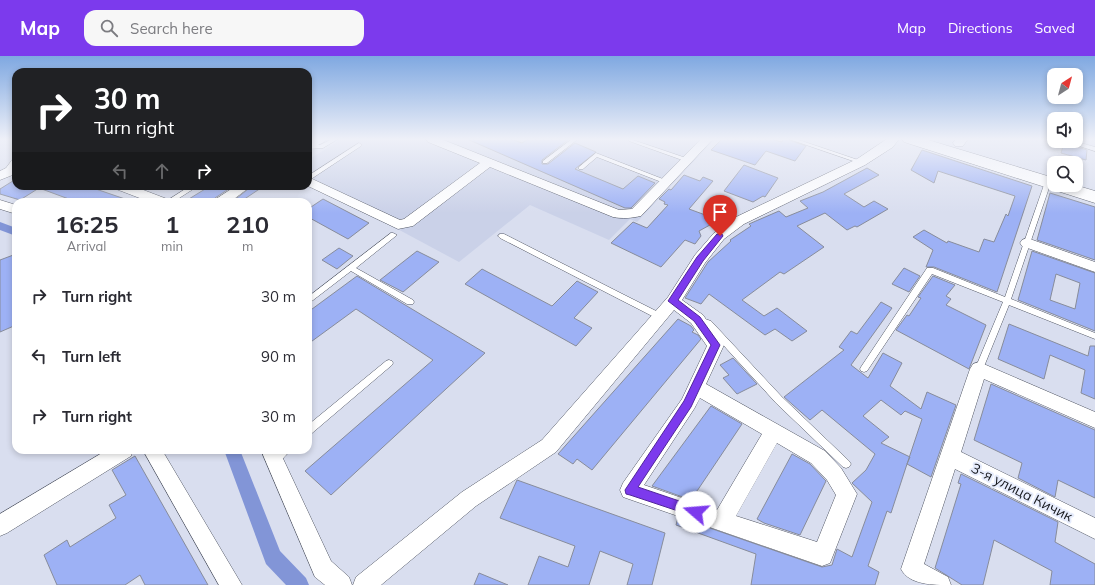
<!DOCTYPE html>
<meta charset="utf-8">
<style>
:root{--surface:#fff;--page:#f7f7f7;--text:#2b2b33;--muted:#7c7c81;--accent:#7c3aed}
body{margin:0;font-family:Mulish,sans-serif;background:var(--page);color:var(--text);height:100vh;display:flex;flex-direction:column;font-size:15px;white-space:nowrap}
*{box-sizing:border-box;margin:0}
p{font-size:13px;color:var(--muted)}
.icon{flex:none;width:22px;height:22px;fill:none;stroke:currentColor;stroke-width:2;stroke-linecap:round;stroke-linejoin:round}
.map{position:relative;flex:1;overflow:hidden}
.panel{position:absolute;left:12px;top:142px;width:300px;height:256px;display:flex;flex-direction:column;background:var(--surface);border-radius:12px;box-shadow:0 2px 6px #0003}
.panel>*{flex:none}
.hud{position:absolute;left:12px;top:12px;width:300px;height:122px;border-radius:12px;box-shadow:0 2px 6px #0003;background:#202124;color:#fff;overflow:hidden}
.needle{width:26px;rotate:36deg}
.fabs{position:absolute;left:1047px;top:12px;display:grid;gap:8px}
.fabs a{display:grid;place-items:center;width:36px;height:36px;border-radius:8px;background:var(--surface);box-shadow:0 2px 6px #0003;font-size:20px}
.pin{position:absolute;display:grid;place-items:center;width:34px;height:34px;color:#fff;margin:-41px -17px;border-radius:50% 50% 50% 0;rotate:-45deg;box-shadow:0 0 4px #0007}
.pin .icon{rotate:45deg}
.me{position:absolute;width:44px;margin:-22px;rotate:288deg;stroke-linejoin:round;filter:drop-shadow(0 0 3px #0008)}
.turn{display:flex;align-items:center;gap:14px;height:84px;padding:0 16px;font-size:18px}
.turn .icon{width:52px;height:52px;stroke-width:2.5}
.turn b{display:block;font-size:28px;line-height:34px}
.lanes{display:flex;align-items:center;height:38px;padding:0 16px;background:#0003;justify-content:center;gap:20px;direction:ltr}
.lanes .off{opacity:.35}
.eta{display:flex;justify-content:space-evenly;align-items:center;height:68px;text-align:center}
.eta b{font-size:24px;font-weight:700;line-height:28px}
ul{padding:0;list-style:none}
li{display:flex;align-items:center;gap:12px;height:60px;padding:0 16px}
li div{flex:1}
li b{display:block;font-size:15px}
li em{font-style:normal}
header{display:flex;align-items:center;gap:24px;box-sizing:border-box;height:56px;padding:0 20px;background:var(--accent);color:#fff}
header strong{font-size:19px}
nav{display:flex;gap:22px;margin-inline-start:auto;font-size:14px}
.search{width:280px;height:36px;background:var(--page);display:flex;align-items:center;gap:10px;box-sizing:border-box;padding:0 14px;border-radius:12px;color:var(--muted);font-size:15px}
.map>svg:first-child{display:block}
</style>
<header>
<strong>Map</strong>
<div class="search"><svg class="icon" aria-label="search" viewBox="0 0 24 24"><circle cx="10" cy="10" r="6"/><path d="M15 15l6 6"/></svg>Search here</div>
<nav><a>Map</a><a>Directions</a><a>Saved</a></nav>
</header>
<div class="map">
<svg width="1095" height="529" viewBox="0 0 1095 529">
<rect width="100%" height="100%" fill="#d9deef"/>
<path fill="#cad1e8" d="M342,83h373l-78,83 -7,-3 -21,21 -79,-35 -71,57 -151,-81v-21z"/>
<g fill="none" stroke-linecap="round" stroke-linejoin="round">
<g fill="#8295d7" fill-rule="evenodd">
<path d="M0,166l16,6v8l-16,-6z"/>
<path d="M224,394h16l40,101 26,27 3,7h-23l-20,-21z"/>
</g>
</g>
<g fill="#9db1f5" stroke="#878c9b" fill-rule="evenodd">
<path d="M467,83h44l11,4 6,-4h36l4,1 -26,20v4h6l27,-21 21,9 -21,17 48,20 15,-13 17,7 -24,25h-6z"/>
<path d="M722,83h49l11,3 1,-3h5l1,1 17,6 -11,15 -29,-10 -11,14 -44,-15z"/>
<path d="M1064,87l23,7 -1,10 -25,-7z"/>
<path d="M922,94l110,36 -35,106 -63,-25h-8l7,-17 -20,-13 11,-7 23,13 1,-2 31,11 5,-13 10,3 12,-28 2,2 7,-20 -77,-25 -4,12 -23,-13z"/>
<path d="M744,109l34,13 -13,19 -2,-1 -10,6 -29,-11z"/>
<path d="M867,112l12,7 -35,19 20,13 10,-6 14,8 -31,18 -2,-1 -8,4 -22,-17 -28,13 27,21 -40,27 -4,-2 -38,28 22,16 13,-8 30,23 -15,10 -17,-12 -10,6 -56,-41 -8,10 -16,-6 23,-36 23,-21 -1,-1 21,-14 -2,-2 30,-13 7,6 22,-9 -8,-7 23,-9z"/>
<path d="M684,119l16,6 3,-4 10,4 -24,28 30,11 -20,11 2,5 -6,8 -10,-4 -24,27 -50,-24 22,-21 14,6 21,-23 -4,-1 1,-2 -6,-3 10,-10 2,1z"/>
<path d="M16,123v7h71l41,14v2h-51l-38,-14 -19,12 -20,-6v-5z"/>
<path d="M210,130h23l-18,12 -2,4h-29z"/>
<path d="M252,130h12l-24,16h-8z"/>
<path d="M1050,137l45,14v53l-58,-20z"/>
<path d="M323,143l46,24 -21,16 -40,-22v-8z"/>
<path d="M339,192l14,8 -16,13 -15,-9z"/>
<path d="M417,195l22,11 -36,30 -23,-12z"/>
<path d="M1032,195l63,22v58l-77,-31zM1056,218l24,9 -5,26 -25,-9z"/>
<path d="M16,198v71l-16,7v-72z"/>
<path d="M904,212l16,8 -11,16 -17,-8z"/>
<path d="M482,213l70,37 25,-25 21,11 -24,26 18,10 -16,18 -111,-62z"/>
<path d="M357,220l128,77 -154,142 -26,-24 128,-111 -77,-51 -48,35v-32z"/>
<path d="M933,220l22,9 -9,11 5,3 -5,6 40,20 -17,44 -73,-39 11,-15 2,1 12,-18 -3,-1z"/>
<path d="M881,246l11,6 -41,57 17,13 15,-25 19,10 -12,23 31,23 6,-17 29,13 -25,72 -24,-13 -16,49 -4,-2 -19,55 11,6 -4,13h-124l5,-31 -80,-29 2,-8 144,50 10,-2 5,-16 15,8 20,-55 -20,-19 14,-13 9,-16 -53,-44 -12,10 -26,-23 60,-47 -5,-3 12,-16 6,3zM881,344l20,15 4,-4 17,8 -15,45 3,-7 -29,-14 8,-6 -26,-21z"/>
<path d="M678,263l13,7 3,4 -2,2 6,3 3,4 -109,131 -15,-11 -4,5 -15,-10z"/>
<path d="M1009,268l79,32 2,-10h5v53l-14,-6 4,-23 -35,-15 -6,24 -46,-20z"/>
<path d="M733,302l24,26 -20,10 -14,-16 6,-3 -9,-10z"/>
<path d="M991,328l104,46v68l-37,-18 -3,17 -37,-19 4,-15 -48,-23z"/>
<path d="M711,350l31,18 -51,76 -39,-14z"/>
<path d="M792,398l18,10 16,17 -26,54 -36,-12 -7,-4z"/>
<path d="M135,400l73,129h-63l-5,-10 -15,10h-68l-13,-30 23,-15 3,7 46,-29 -7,-13 17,-10 -14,-25z"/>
<path d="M961,418l97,48 -3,20 40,22v21h-45l2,-14 -58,-31 -11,45h-21l-27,-17 26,-84 -3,-1z"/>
<path d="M517,424l148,53 -13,52h-25l6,-21 -33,-13 -11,34h-61l11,-29 29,11 7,-21 -75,-28z"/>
<path d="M479,517l29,12h-34z"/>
</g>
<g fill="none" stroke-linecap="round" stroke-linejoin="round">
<g stroke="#525764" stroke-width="1">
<g id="service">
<path d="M332,83h6l-15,9 -15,1v-4h12z"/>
<path d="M572,83h6l-31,24h-4v-2z"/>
<path d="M630,83l59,20 1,1 -1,1h-4l-56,-20 -1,-1z"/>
<path d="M789,83h7l68,23 -1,1h-4z"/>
<path d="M1064,85h10l21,6v4z"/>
<path d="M359,87l3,2 -1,1 -53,35v-5z"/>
<path d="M596,97l72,28 1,1 -3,2 -2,-1 -67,-26 -14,12h-4v-2z"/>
<path d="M1048,124l3,2 -40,117 84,34v6l-86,-34 -26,64 -1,2 -3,1 -3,-1 -1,-2 28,-67 -71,-28 -65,97 -3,1 -3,-1 -1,-2 1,-2 66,-99h6l72,29 40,-115z"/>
<path d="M190,130h8l-25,16h-8z"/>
<path d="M391,177h2l4,2 -41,33 57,32 1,2 -1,2h-6l-56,-33 -43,33v-7z"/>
<path d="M500,178h4l158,80 1,2 -4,3 -3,-1 -156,-80 -2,-2z"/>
<path d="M699,261l12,4 71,76 67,64 2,3 -2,3 -3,1 -3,-1 -67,-64 -71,-78 -9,-3 -1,-2 1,-2z"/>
<path d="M389,304l3,1 1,2 -1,2 -81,69 -3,1v-10l78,-64z"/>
<path d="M278,394h12c-3,5 -9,11 -15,13l-3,-1 -2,-3 2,-3z"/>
</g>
</g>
<g stroke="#525764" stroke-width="1">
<g id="minor">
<path d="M312,83h14l-2,3 -16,8v-9z"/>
<path d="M426,83h15l178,71 13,-1 69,-70h12l-72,77c-9,2 -19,3 -28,1l-123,-50 -77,59 -15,3 -90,-43v-9l92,43 4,-1 76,-56 -52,-21z"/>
<path d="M887,83h12l-6,8 -28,18 -121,59 -20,15 -19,24 -23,37 21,15 21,30 -18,39 119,67 16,17 16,26 -27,69 -8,3 -199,-69 -3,-7 3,-7 59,-84 25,-53 -16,-23 -17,-13 -118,142 -80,54 -95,79h-28l3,-8 106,-85 80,-52 126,-143 27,-42 19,-22 20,-15 123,-59zM700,342l62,36 -45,76 -73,-25 50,-76zM777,387l34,20 16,17 9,15 -19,47 -81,-26z"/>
<path d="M956,83h12l-5,7h-8l-2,-3z"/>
<path d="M16,103l-1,15 -15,6v-9l6,-3 6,-8z"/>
<path d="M115,130h18l34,13 2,3h-19l-34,-13z"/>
<path d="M236,130h15l-21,16h-16l2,-3z"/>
<path d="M0,144l16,5v9l-16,-5z"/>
<path d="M1027,182l68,24v10l-73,-26 -2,-3 2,-3z"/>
<path d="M979,306l116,50v16l-111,-49 -23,73 134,66v21l-140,-70 -31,95 24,13 3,8c-18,0 -42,0 -50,-16l69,-200 3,-5z"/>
<path d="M107,394h26l-2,6 -124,77 -7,3v-22z"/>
<path d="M143,394h19l80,135h-23z"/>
<path d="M261,394h18l52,111 18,16 3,8h-27l-10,-8z"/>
</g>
</g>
<g stroke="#525764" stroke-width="1">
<path id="secondary" d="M902,83h23l129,39v7h21l20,6v12l-191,-61z"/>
</g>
<use href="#service" fill="#fff" fill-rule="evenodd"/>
<use href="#minor" fill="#fff" fill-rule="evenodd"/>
<use href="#secondary" fill="#fff" fill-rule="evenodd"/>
</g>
<linearGradient id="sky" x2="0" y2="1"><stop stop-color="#7fa8e1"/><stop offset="0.53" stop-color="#eef0f8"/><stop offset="1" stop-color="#eef0f8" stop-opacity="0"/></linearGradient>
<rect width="1095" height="157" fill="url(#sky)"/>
<path fill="#7c3aed" stroke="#51269a" d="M717,178h5l1,2 -20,25 -25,39 22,17 20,28 -29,62 -53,80 62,21 1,4 -1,4 -4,1 -66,-22 -4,-1 -1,-4 59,-89 27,-56 -17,-24 -26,-20 29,-44z"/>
<g text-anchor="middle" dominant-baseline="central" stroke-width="4" stroke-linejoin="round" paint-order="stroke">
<g font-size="14" fill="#15171c" stroke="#e6ecfc">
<text transform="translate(1022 436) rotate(27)">3-я улица Кичик</text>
</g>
</g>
</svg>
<div class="fabs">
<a><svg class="needle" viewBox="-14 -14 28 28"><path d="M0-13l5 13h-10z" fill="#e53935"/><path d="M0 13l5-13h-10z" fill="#7c7c81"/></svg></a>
<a><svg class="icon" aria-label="sound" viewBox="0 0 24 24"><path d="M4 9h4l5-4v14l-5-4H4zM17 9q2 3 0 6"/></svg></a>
<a><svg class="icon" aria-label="search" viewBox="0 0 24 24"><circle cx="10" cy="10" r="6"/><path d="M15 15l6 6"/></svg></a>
</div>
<div class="pin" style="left:720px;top:180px;background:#d93025"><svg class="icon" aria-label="arrive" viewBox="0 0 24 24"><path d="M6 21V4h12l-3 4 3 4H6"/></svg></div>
<svg class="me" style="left:696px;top:456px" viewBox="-20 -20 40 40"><circle r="19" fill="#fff"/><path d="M0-13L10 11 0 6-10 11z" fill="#7c3aed"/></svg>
<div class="hud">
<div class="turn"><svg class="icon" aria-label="right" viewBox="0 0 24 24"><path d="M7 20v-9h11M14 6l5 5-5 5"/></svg><div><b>30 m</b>Turn right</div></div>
<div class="lanes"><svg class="icon off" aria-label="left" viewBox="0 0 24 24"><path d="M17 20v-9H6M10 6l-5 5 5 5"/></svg><svg class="icon off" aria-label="ahead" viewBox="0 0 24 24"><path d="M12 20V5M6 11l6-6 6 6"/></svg><svg class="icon" aria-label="right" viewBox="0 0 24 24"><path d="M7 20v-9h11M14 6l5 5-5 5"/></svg></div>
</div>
<section class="panel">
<div class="eta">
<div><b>16:25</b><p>Arrival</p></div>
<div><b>1</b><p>min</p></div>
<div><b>210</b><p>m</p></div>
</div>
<ul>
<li><svg class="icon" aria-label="right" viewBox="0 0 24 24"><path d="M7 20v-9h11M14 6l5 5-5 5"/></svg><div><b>Turn right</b></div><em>30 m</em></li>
<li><svg class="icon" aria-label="left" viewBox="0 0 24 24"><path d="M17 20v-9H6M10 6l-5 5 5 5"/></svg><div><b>Turn left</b></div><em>90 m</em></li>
<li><svg class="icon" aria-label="right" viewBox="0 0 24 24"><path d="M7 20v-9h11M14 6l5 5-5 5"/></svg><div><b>Turn right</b></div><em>30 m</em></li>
</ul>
</section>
</div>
